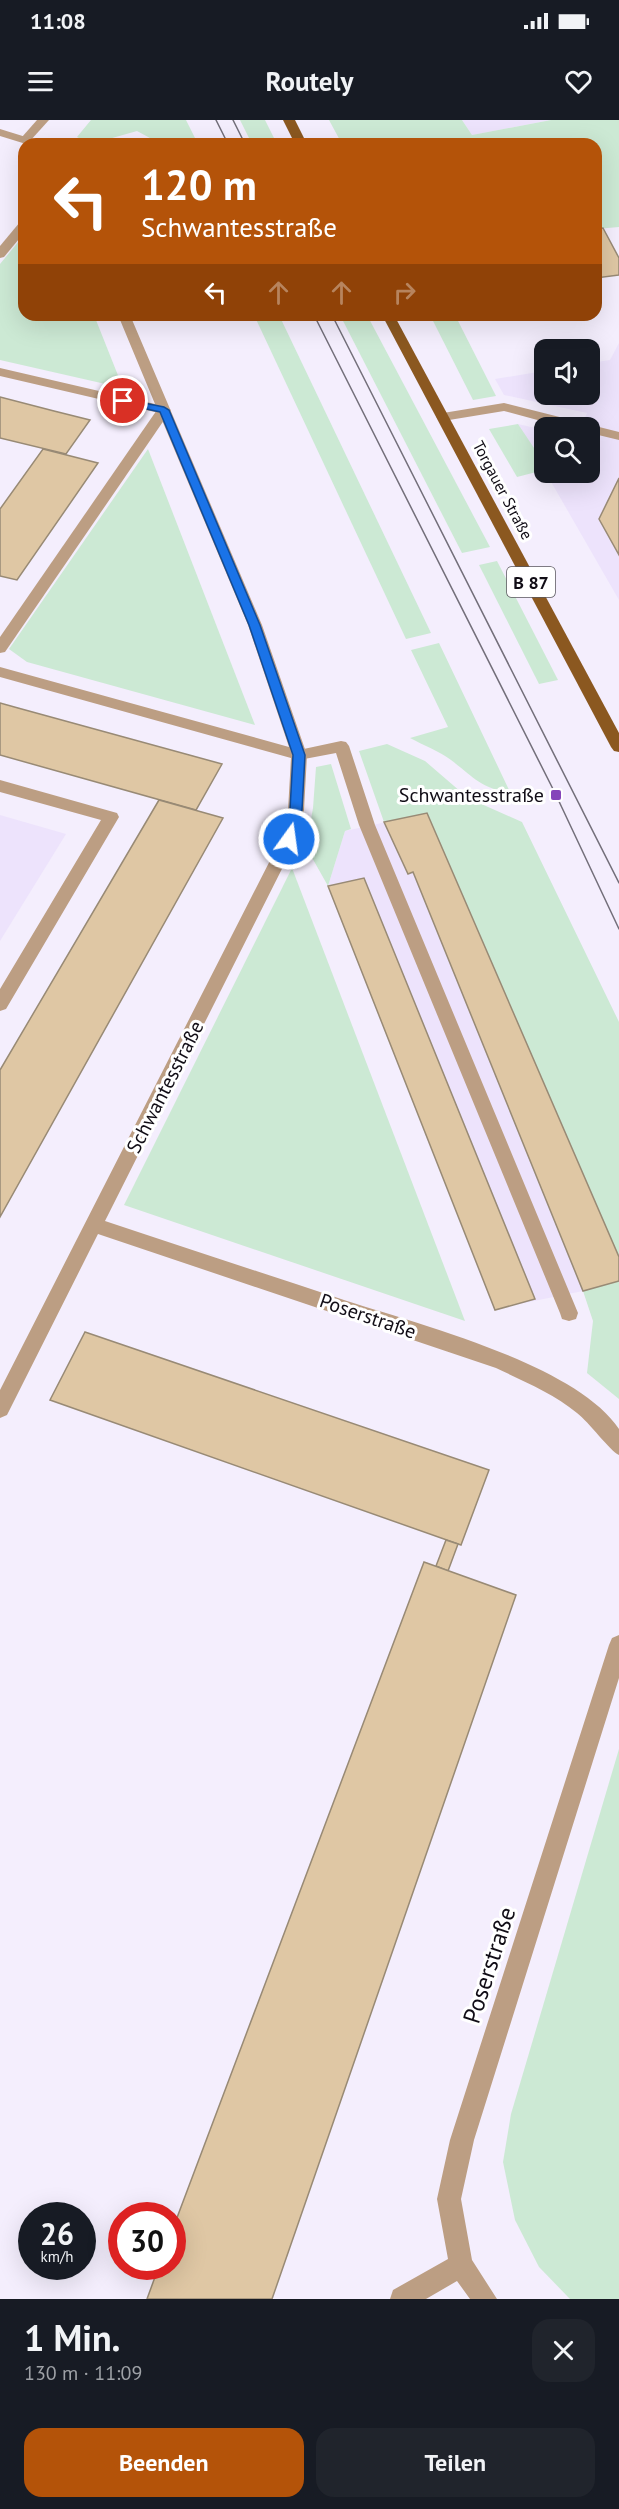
<!DOCTYPE html>
<html lang="de">
<meta charset="utf-8">
<style>
:root{--surface:#171b24;--page:#20242c;--text:#f1f3f6;--muted:#9ea1a6;--accent:#b45309}
body{margin:0;font-family:"PT Sans",sans-serif;background:var(--page);color:var(--text);height:100vh;display:flex;flex-direction:column;font-size:22px;white-space:nowrap}
*{box-sizing:border-box;margin:0}
p{font-size:20px;color:var(--muted)}
.icon{flex:none;width:33px;height:33px;fill:none;stroke:currentColor;stroke-width:2;stroke-linecap:round;stroke-linejoin:round}
.map{position:relative;height:2179px;overflow:hidden}
.drawer{display:flex;flex-direction:column;background:var(--surface);flex:1}
.drawer>*{flex:none}
.banner{position:absolute;left:18px;top:18px;width:584px;height:183px;border-radius:18px;box-shadow:0 6px 24px #0002;background:#b45309;color:#fff;overflow:hidden}
.fabs{position:absolute;left:534px;top:219px;display:grid;gap:12px}
.fabs a{display:grid;place-items:center;width:66px;height:66px;border-radius:12px;background:var(--surface);box-shadow:0 6px 24px #0002;font-size:30px}
.speed{position:absolute;left:18px;top:2082px;display:flex;gap:12px;font-size:30px;font-weight:700;text-align:center}
.speed>*{display:grid;place-content:center;width:78px;height:78px;border-radius:50%;background:var(--surface);box-shadow:0 6px 24px #0002;line-height:1}
.speed small{font-size:15px;font-weight:400}
.speed .limit{border:9px solid #d22;background:#fff;color:#111}
.pin{position:absolute;display:grid;place-items:center;width:51px;height:51px;color:#fff;margin:-26px;border:3px solid #fff;border-radius:50%;box-shadow:0 2px 6px #0007}
.me{position:absolute;width:66px;margin:-33px;rotate:14deg;stroke-linejoin:round;filter:drop-shadow(0 0 4px #0008)}
.turn{display:flex;align-items:center;gap:21px;height:126px;padding:0 24px;font-size:27px}
.turn .icon{width:78px;height:78px;stroke-width:2.5}
.turn b{display:block;font-size:42px;line-height:51px}
.lanes{display:flex;align-items:center;height:57px;padding:0 24px;background:#0003;justify-content:center;gap:30px;direction:ltr}
.lanes .off{opacity:.35}
.round{display:grid;place-items:center;flex:none;width:63px;height:63px;border-radius:18px;background:var(--page)}
.summary{display:flex;align-items:center;justify-content:space-between;height:102px;padding:0 24px}
h1{font-size:36px;font-weight:700;line-height:45px}
.cta{display:flex;gap:12px;margin-top:auto;padding:12px 24px}
.cta a{flex:1;height:69px;border-radius:18px;background:var(--accent);color:#fff;font-size:24px;font-weight:700;line-height:69px;text-align:center}
.cta a+a{background:var(--page);color:var(--text)}
.status{display:flex;justify-content:space-between;align-items:center;height:42px;padding:0 30px;background:var(--surface);direction:ltr}
.status svg{height:16px;fill:currentColor}
header{display:flex;justify-content:space-between;align-items:center;height:78px;padding:0 24px;background:var(--surface);font-size:27px;font-weight:700}
.map>svg:first-child{display:block}
</style>
<div class="status"><b>11:08</b><svg viewBox="0 0 49 12"><path d="M0 12V9h3v3zM5 12V6h3v6zM10 12V3h3v9zM15 12V0h3v12zM26 1h20v11H26zM47 4h2v5h-2z"/></svg></div>
<header><svg class="icon" aria-label="menu" viewBox="0 0 24 24"><path d="M4 6h16M4 12h16M4 18h16"/></svg>Routely<svg class="icon" aria-label="heart" viewBox="0 0 24 24"><path d="M12 20l-8-8c-3-5 5-10 8-4 3-6 11-1 8 4z"/></svg></header>
<div class="map">
<svg width="619" height="2179" viewBox="0 0 619 2179">
<rect width="100%" height="100%" fill="#f4eefd"/>
<g fill="#ede3fc">
<path d="M462,0h89l-79,15z"/>
<path d="M619,223v257l-73,-127 44,-1v-44l-9,-1 6,-14 -83,-18 -9,-16 49,-8v23h46v-31l20,-3z"/>
<path d="M518,304l26,6v40z"/>
<path d="M427,693l156,478 -88,18 -167,-423 17,-55z"/>
<path d="M0,695l66,19 -66,107z"/>
</g>
<g fill="#cce9d4">
<path d="M91,0h95l12,24h-37l-24,-13 -46,13 -14,-7z"/>
<path d="M240,0h25l12,24h-25z"/>
<path d="M329,0h133l10,15 79,-15h68v107l-23,2v-85h-254z"/>
<path d="M24,115v80h70l29,73 -123,-28v-96z"/>
<path d="M254,195h25l152,318 -25,6z"/>
<path d="M340,195h27l123,232 -28,6z"/>
<path d="M430,195h25l41,81 -23,4z"/>
<path d="M518,304l26,39v7l-27,7 -28,-48z"/>
<path d="M148,329l107,276 -228,-63 -18,-13z"/>
<path d="M497,441l61,119 -19,4 -60,-119z"/>
<path d="M439,523l72,151c-33,-8 -35,-15 -60,-34 -12,-9 -28,-15 -41,-22l38,-11 -37,-77z"/>
<path d="M387,624l38,17 43,37 54,24 97,200v235l-192,-444 -43,9 -25,-71z"/>
<path d="M331,644l20,65 -6,2 -17,55 -22,-39 7,-39 3,-41z"/>
<path d="M292,748l173,453 -341,-116z"/>
<path d="M619,1161v118l-32,-26 6,-52 -10,-30z"/>
<path d="M619,1629v550h-49l-31,-32 -24,-47 -12,-58 8,-48z"/>
</g>
<g fill="#dfc7a4" stroke="#988a75" stroke-width="1.5">
<path d="M603,108l16,30v17l-23,3v-49z"/>
<path d="M0,277l54,14 36,9 -24,34 -66,-16z"/>
<path d="M43,329l55,14 -81,117 -17,-4v-67z"/>
<path d="M619,358v77l-20,-36z"/>
<path d="M0,583l18,5 204,56 -26,46 -196,-55z"/>
<path d="M159,680l64,18 -223,399v-147z"/>
<path d="M427,693l192,444v24l-36,10 -170,-419 -5,2 -24,-52z"/>
<path d="M364,758l171,421 -40,11 -167,-424z"/>
<path d="M85,1212l404,138 -28,75 -411,-145z"/>
<path d="M446,1420l12,4 -10,27 -12,-5z"/>
<path d="M424,1442l92,33 -244,704h-125l12,-33h13v-35z"/>
</g>
<g fill="none" stroke-linecap="round" stroke-linejoin="round">
<g fill="#bc9e83" fill-rule="evenodd">
<path d="M37,0h12l-19,21h-8v-4z"/>
<path d="M24,101v12l-20,24 -4,1v-12l20,-24z"/>
<path d="M504,283l115,29v8l-29,-7v-5h-23l-63,-17 -61,10 -7,-4 7,-4z"/>
<path d="M164,286l7,4 -166,242 -5,1v-16l159,-230z"/>
<path d="M341,621l5,1 3,4 26,79 203,488 -2,6 -7,2 -7,-2 -2,-6 -201,-488 -23,-72 -37,7 -5,-1 -3,-4 3,-4 5,-1z"/>
<path d="M0,660l117,33 2,4 -113,192 -6,2v-22l101,-169 -101,-28z"/>
</g>
<g fill="#bc9e83" fill-rule="evenodd">
<path d="M0,9l42,13 2,2h-18l-26,-8z"/>
<path d="M118,195h12l132,310 45,130 -3,55 -7,29 -192,382c77,26 155,51 233,77 75,25 237,65 281,131v26c-9,-4 -30,-33 -42,-42 -24,-20 -54,-32 -81,-45l-398,-134 -91,181 -7,3v-28l281,-551 7,-29 3,-52 -291,-81v-10l289,80 -41,-122 -89,-212 -159,-37v-8l155,36z"/>
<path d="M619,1515v43l-145,462 -13,59 11,61 25,39h-27l-13,-18 -31,18h-36l3,-9 55,-31 -11,-60 13,-59 159,-495 3,-7z"/>
</g>
<g fill="#8b5820" fill-rule="evenodd">
<path d="M283,0h12l12,24h-12z"/>
<path d="M382,195h12l225,418v19l-5,-1 -3,-4z"/>
</g>
<g stroke="#736f7a" stroke-width="1.5">
<path d="M216,0l12,24"/>
<path d="M233,0l12,24"/>
<path d="M314,195l242,480 63,134"/>
<path d="M332,195l287,568"/>
</g>
</g>
<path fill="#1a73e8" stroke="#114b97" stroke-width="1.5" d="M119,278l45,9 5,3 91,215 45,130 -3,55 -9,32h-8l-2,-3 7,-29 3,-55 -44,-130 -89,-213 -41,-9z"/>
<rect fill="#8545ba" stroke="#fff" stroke-width="2" x="550" y="669" width="12" height="12" rx="3"/>
<g text-anchor="middle" dominant-baseline="central" stroke-width="6" stroke-linejoin="round" paint-order="stroke">
<g font-size="16" fill="#110d16" stroke="#fff">
<text transform="translate(503 370) rotate(62)">Torgauer Straße</text>
</g>
<rect fill="#fff" stroke="#58565c" stroke-width="1.5" x="507" y="447" width="48" height="30" rx="4.5"/>
<g font-size="18" font-weight="bold" fill="#110d16">
<text x="531" y="462">B 87</text>
</g>
<g font-size="20" fill="#110d16" stroke="#fff" text-anchor="end">
<text x="544" y="675">Schwantesstraße</text>
</g>
<g font-size="20" fill="#110d16" stroke="#fff">
<text transform="translate(165 967) rotate(-63)">Schwantesstraße</text>
<text transform="translate(368 1196) rotate(19)">Poserstraße</text>
</g>
<g font-size="24" fill="#110d16" stroke="#fff">
<text transform="translate(489 1845) rotate(-72)">Poserstraße</text>
</g>
</g>
</svg>
<div class="fabs">
<a><svg class="icon" aria-label="sound" viewBox="0 0 24 24"><path d="M4 9h4l5-4v14l-5-4H4zM17 9q2 3 0 6"/></svg></a>
<a><svg class="icon" aria-label="search" viewBox="0 0 24 24"><circle cx="10" cy="10" r="6"/><path d="M15 15l6 6"/></svg></a>
</div>
<div class="speed"><div>26<small>km/h</small></div><div class="limit">30</div></div>
<div class="pin" style="left:123px;top:281px;background:#d93025"><svg class="icon" aria-label="arrive" viewBox="0 0 24 24"><path d="M6 21V4h12l-3 4 3 4H6"/></svg></div>
<svg class="me" style="left:289px;top:719px" viewBox="-20 -20 40 40"><circle r="17" fill="#1a73e8" stroke="#fff" stroke-width="3"/><path d="M0-11L8 9 0 5-8 9z" fill="#fff"/></svg>
<div class="banner">
<div class="turn"><svg class="icon" aria-label="left" viewBox="0 0 24 24"><path d="M17 20v-9H6M10 6l-5 5 5 5"/></svg><div><b>120 m</b>Schwantesstraße</div></div>
<div class="lanes"><svg class="icon" aria-label="left" viewBox="0 0 24 24"><path d="M17 20v-9H6M10 6l-5 5 5 5"/></svg><svg class="icon off" aria-label="ahead" viewBox="0 0 24 24"><path d="M12 20V5M6 11l6-6 6 6"/></svg><svg class="icon off" aria-label="ahead" viewBox="0 0 24 24"><path d="M12 20V5M6 11l6-6 6 6"/></svg><svg class="icon off" aria-label="right" viewBox="0 0 24 24"><path d="M7 20v-9h11M14 6l5 5-5 5"/></svg></div>
</div>
</div>
<section class="drawer">
<div class="summary"><div><h1>1 Min.</h1><p>130 m · 11:09</p></div><a class="round"><svg class="icon" aria-label="close" viewBox="0 0 24 24"><path d="M6 6l12 12M18 6L6 18"/></svg></a></div>
<div class="cta"><a>Beenden</a><a>Teilen</a></div>
</section>
